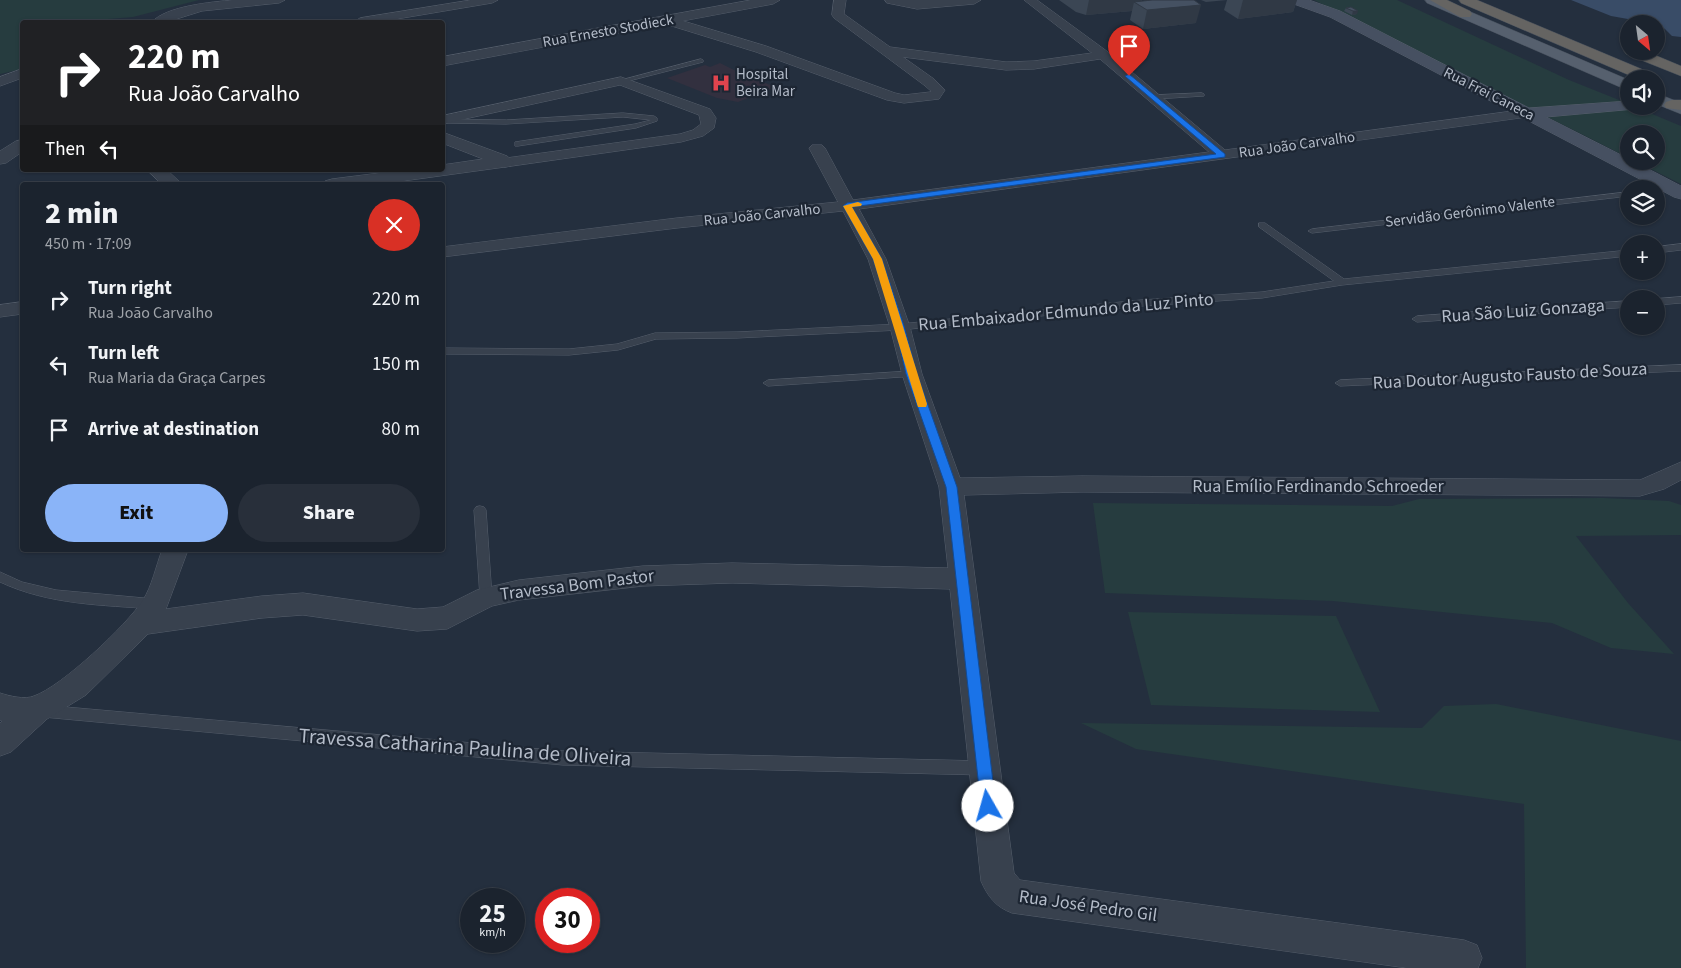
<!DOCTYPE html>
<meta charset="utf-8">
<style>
:root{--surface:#1b232e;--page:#282f3a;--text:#f1f3f6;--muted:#a0a4aa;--line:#39404a;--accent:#8ab4f8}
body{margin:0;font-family:"Source Sans 3",sans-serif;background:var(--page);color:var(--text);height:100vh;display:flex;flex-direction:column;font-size:19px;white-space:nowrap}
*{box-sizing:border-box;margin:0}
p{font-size:16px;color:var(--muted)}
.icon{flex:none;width:28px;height:28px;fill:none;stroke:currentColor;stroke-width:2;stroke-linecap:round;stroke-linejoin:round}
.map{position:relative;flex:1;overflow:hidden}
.sheet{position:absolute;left:20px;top:182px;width:425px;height:370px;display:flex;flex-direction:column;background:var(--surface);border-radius:5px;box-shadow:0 1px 4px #0004,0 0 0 1px var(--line)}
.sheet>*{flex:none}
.banner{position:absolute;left:20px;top:20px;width:425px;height:152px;border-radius:5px;box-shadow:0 1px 4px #0004,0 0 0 1px var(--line);background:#202124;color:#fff;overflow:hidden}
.needle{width:32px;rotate:151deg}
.buttons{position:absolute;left:1620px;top:15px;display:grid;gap:10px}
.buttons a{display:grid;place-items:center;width:45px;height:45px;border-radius:50%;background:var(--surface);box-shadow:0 1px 4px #0004,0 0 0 1px var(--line);font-size:25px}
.speed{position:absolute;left:460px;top:888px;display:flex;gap:10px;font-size:25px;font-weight:700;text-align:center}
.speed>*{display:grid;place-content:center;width:65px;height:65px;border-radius:50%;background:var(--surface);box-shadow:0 1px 4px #0004,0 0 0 1px var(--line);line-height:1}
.speed small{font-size:12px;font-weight:400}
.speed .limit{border:8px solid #d22;background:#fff;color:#111}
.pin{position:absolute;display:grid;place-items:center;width:42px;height:42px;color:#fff;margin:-51px -21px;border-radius:50% 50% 50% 0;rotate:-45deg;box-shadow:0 0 5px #0007}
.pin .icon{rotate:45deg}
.me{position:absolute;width:55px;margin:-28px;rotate:353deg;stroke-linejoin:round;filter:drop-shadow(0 0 4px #0008)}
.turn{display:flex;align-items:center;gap:18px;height:105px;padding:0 25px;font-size:22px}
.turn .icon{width:65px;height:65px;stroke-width:2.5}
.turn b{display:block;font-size:35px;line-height:42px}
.then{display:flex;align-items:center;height:48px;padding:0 25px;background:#0003;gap:10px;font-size:19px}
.round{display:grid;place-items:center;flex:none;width:52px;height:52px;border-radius:26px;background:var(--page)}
.head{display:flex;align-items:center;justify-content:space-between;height:85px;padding:0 25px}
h1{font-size:30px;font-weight:800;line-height:38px}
.cta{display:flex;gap:10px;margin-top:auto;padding:10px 25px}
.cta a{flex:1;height:58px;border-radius:30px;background:var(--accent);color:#111;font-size:20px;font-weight:800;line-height:58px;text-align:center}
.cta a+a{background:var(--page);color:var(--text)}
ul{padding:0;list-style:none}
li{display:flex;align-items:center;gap:15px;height:65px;padding:0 25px}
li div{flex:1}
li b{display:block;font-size:19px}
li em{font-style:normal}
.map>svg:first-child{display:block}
</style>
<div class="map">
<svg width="1681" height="968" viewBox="0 0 1681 968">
<rect width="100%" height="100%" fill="#242f3e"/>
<path fill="#32303f" d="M720,63l22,11 34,13 -38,15 -21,-4 -50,-20 38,-13 5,2z"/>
<g fill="#263c3f">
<path d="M0,0h199l-66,17 -61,5h-50v47l-22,5z"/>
<path d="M1314,0h83l172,80 60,24v2h4l48,20v58l-46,-23h21v-27h-27v24z"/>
<path d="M1603,498l66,3 12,4v30l-105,1 52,67 46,51 -63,-6 -59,-25 -219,-22 -228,-8 -12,-90 299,3 27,-7z"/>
<path d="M1128,612l208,4 44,96 -229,-7z"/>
<path d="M1496,704l185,37v227h-155l-2,-164 -388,-55 -55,-26 341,5 22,-22z"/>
</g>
<path fill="#394c67" d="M1571,0h110v37l-9,-1 -7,-7 -9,-5 -45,-8z"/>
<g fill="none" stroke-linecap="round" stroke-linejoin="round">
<g stroke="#565f6c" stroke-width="1">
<g id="service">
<path d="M701,59l2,1v2l-82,21 -3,-2z"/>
<path d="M1202,93l2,1v2l-49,3 -3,-2 3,-2z"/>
<path d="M623,113l31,3 3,2v3l-21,7 -118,18h-3v-4l120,-18 16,-4 -28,-3 -117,7 -64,-1v-4l64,1z"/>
<path d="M1672,186h3v4l-19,2v-3h-3z"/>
<path d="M1629,192v4l-317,37 -4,-2 4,-2z"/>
<path d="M1259,223h6l79,56 285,-29v6l-287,29 -80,13 -121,8 -241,24 -163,8 -81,1 -38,11 -49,5 -127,-1v-6l127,1 48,-5 38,-11 82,-1 163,-8 241,-24 121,-8 72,-11 -75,-54z"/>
<path d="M1681,244v6l-25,3v-6z"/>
<path d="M1681,297v6l-25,2v-6z"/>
<path d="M1629,301v6l-212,15 -5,-3 5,-3z"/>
<path d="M1681,365v6l-341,15 -5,-3 5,-3z"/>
<path d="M912,371l4,1 1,2 -1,2 -148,10 -5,-3 5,-3z"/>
<path d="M480,506l4,1 2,3 6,87 -2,4 -4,1 -4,-1 -2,-4 -6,-87 2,-3z"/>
<path d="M0,572l22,10 34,8 99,9 4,1 2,4 -2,4 -4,1c-53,-4 -106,-4 -155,-27z"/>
<path d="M43,705l520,46 421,10 5,2 2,5 -2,5 -5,2 -421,-10 -520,-48 -5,-2 -2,-4 2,-4z"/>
</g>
</g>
<g stroke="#565f6c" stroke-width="1">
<g id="minor">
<path d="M233,0h52l-6,3 -77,8 -35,11h-15c14,-16 60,-20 81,-22z"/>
<path d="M471,0h27l-6,3 -113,19h-25l6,-4z"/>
<path d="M834,0h12l-2,14 46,33 116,15 28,-1 58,-8 -68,-53h13l71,52 117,98 302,-41 5,1 2,3 -2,3 -5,1 -668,92 27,50 24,68 12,47 38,104 122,-2 558,4 41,-18v18l-17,9 -24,7 -558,-4 -118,3 50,378 6,7 444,60 13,5 5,13 -4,10h-71l-395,-55c-16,-6 -24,-16 -31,-32l-31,-292 -218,-6 -89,3 -124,14 -27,6 -45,23 -30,2 -114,-16 -41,3 -114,16 -62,61 -39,24 -36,33 -11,4v-33l2,-2 -2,-1v-27c9,3 25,7 34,3 27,-9 93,-71 109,-96 9,-14 13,-34 19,-50h26l-22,59 96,-13 41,-3 114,16 26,-2 34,-17 42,-10 124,-14 89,-3 216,5 -9,-81 -37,-113 -12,-47 -22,-68 -25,-48 -166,17 -235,29v-10l235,-29 161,-16 -29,-54 3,-3h10l3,3 28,52 356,-48 -109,-93 -66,10 -28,1 -103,-13 31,22 11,11 -6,9 -35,4 -17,-3 -131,-48 -94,-29 -2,-3 6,-4 4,1 96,29 129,47 9,2 26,-3 1,-1 -7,-6 -90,-67 -2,-3z"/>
<path d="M22,69v9l-22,8v-9z"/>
<path d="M621,77l89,32 6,9 -2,10 -11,8 -22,6 -176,25 -6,-2 -2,-3 2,-3 181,-25 13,-4 8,-6 -2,-9 -79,-30 -178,39v-8z"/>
<path d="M22,302v12l-22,3v-12z"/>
</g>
</g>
<g stroke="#565f6c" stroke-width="1">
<g id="tertiary">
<path d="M751,0h29l-7,4 -331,62v-9z"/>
<path d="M885,0h96l-7,4 -57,5 -30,-6z"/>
<path d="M442,132l65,24 7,6 -3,4 -6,1 -131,18h-51l2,-4 7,-2 71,-9h39v-5l41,-6 -41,-16z"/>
<path d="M22,140v12l-16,11 -6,1v-13l16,-10z"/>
<path d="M147,170h20l16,15h-20z"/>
</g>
</g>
<g stroke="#565f6c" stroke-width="1">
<path id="secondary" d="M1289,0h20l31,11 189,97 100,-7v5h8l-2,3 -89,8 83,42v2h4l48,25v13l-7,-2 -344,-180 -39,-14z"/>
</g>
<g stroke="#414a57" stroke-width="1">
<g id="primary">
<path d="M1425,0h18l186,80v11l-202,-88z"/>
<path d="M1656,93l25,10v11l-25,-10z"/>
</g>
</g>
<g stroke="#434c59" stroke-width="1">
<g id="trunk">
<path d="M1430,0h17l23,11 2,3 -2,3h-10z"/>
<path d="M1459,0h18l181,76 2,3 -4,4v-4h-18l-177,-76z"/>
<path d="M1629,47v4h16l36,15v10l-55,-22 -2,-3z"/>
<path d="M1672,100h9v10l-15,-2 -2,-3 2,-3z"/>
</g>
</g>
<use href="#service" fill="#38414e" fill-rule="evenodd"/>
<use href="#minor" fill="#38414e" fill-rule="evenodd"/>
<use href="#tertiary" fill="#38414e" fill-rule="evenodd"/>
<use href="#secondary" fill="#465061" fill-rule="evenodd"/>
<use href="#primary" fill="#56606e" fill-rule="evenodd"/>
<use href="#trunk" fill="#656462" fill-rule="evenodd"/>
</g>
<g fill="#3b4654">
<path d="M1059,0h83v1l54,22 -53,6 -13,-9 2,-9 -46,4 -10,-3z"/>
<path d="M1201,0h96l-4,12 -55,7 -14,-9 3,-10 -21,2z"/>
<path d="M1351,7l6,7 -5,1 -8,-4 2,-3z"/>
</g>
<g fill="#303945">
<path d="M1089,0h53l-2,6 -6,-4 -2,9 -46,4z"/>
<path d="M1243,0h54l-4,12 -55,7z"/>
<path d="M1201,5l-5,18 -53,6 4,-19z"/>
<path d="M1353,11h5l-1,3 -5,1z"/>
</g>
<g fill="#455162" stroke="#303945">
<path d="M1152,0h42l7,5 -54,5 -13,-8z"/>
<path d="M1351,7l7,4h-5l-7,-3z"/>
</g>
<path fill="#1a73e8" stroke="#114b97" d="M1129,74l96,80v3l-373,50 30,52 22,67 13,48 40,113 39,319 -2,5 -6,2 -5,-2 -2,-5 -35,-319 -40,-113 -11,-48 -22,-67 -30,-53 4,-3 369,-49 -90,-77 -1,-1z"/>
<path fill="#f59e0b" d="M858,202l4,2 -1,2 -9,1 30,52 45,145 -1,3h-8l-1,-3 -44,-145 -30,-53z"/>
<defs>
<g id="hospital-bare" transform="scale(1.5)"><path d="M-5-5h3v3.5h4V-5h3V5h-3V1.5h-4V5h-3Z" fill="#e0444e" stroke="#1d2633" stroke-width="2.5" paint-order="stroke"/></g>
</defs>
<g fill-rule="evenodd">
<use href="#hospital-bare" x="721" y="83"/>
</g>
<g text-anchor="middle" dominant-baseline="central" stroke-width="4.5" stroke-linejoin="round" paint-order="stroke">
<g font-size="15" fill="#b4bcc9" stroke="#1d2633">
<text transform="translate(608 31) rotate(-10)">Rua Ernesto Stodieck</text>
<text transform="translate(1489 94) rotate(27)">Rua Frei Caneca</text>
<text transform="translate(1297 145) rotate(-8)">Rua João Carvalho</text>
<text transform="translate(1470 212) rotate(-7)">Servidão Gerônimo Valente</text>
<text transform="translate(762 215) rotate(-6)">Rua João Carvalho</text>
</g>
<g font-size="15" fill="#b4bcc9" stroke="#1d2633" text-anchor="start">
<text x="736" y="74">Hospital<tspan x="736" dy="17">Beira Mar</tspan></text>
</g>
<g font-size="18" fill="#b4bcc9" stroke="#1d2633">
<text transform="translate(1523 311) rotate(-4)">Rua São Luiz Gonzaga</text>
<text transform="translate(1066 312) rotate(-5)">Rua Embaixador Edmundo da Luz Pinto</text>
<text transform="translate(1510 376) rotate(-3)">Rua Doutor Augusto Fausto de Souza</text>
<text x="1318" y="486">Rua Emílio Ferdinando Schroeder</text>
<text transform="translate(577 585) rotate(-7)">Travessa Bom Pastor</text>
<text transform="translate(1088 906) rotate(8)">Rua José Pedro Gil</text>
</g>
<g font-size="21" fill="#b4bcc9" stroke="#1d2633">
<text transform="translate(465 747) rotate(4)">Travessa Catharina Paulina de Oliveira</text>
</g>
</g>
</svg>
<div class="buttons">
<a><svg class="needle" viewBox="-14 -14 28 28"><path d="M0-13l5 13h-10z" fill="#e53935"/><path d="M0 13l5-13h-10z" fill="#a0a4aa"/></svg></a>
<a><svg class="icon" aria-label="sound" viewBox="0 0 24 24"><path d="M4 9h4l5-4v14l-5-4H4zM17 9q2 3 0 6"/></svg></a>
<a><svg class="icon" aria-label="search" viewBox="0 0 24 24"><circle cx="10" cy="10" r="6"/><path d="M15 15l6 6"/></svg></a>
<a><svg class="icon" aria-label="layers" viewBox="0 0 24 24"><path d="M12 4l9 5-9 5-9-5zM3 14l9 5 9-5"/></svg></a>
<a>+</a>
<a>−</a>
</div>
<div class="speed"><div>25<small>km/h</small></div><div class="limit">30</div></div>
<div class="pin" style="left:1129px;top:76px;background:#d93025"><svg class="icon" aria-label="arrive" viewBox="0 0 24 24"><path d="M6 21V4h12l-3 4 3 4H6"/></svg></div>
<svg class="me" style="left:988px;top:806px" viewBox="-20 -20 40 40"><circle r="19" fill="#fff"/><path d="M0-13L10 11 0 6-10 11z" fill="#1a73e8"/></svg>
<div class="banner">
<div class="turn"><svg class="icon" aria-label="right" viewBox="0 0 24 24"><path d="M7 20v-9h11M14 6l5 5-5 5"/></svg><div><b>220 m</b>Rua João Carvalho</div></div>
<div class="then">Then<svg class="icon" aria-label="left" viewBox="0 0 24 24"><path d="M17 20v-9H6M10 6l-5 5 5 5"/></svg></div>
</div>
<section class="sheet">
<div class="head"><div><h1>2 min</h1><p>450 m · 17:09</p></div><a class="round" style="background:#d93025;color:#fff"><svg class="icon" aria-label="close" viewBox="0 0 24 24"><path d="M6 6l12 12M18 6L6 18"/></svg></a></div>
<ul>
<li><svg class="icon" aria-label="right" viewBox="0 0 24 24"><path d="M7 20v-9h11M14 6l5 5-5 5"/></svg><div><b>Turn right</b><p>Rua João Carvalho</p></div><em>220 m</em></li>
<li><svg class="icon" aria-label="left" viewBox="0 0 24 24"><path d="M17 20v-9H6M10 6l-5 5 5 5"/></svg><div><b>Turn left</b><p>Rua Maria da Graça Carpes</p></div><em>150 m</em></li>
<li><svg class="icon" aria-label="arrive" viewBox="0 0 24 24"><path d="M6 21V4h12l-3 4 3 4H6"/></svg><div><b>Arrive at destination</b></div><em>80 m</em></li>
</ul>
<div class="cta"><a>Exit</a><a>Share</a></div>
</section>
</div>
